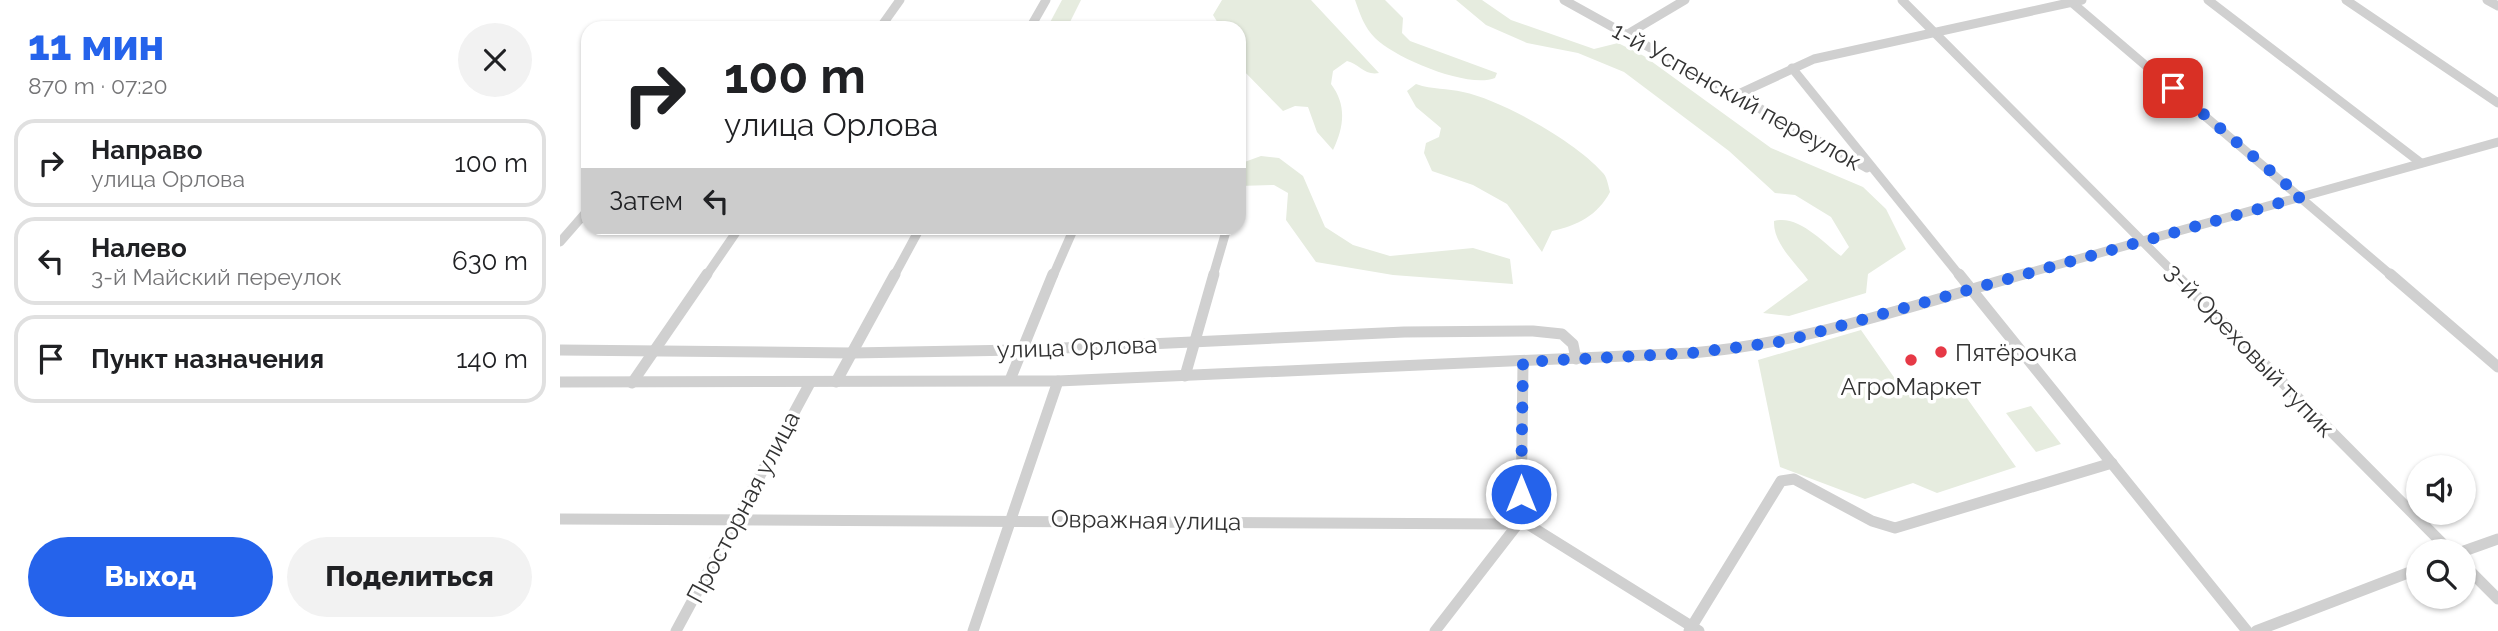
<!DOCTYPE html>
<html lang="ru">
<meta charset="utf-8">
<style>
:root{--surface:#fff;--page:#f2f2f2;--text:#202124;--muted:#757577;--line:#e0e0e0;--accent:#2563eb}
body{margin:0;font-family:Raleway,sans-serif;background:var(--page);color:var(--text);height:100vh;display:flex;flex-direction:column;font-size:26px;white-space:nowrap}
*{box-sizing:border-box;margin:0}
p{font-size:23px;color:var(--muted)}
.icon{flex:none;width:38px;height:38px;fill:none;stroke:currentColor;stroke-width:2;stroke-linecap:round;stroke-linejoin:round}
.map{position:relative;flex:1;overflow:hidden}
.panel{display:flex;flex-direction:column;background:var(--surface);width:560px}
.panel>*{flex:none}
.hud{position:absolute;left:21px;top:21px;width:665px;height:214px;border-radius:21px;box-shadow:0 2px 5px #0004;background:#fff;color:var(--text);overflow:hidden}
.controls{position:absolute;left:1846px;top:455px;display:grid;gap:14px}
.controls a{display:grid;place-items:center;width:70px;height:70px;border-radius:50%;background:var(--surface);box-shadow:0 2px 5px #0004;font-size:35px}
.pin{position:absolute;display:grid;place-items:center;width:60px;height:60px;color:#fff;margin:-30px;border-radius:14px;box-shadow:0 4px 10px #0006}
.me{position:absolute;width:77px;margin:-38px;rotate:0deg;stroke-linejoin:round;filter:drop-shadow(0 0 5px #0008)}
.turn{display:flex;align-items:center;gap:24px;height:147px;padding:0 28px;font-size:32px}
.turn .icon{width:91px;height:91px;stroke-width:2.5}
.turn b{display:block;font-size:49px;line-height:60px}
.then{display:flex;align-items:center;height:66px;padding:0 28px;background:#0003;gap:14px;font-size:26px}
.round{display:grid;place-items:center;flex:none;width:74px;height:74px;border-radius:37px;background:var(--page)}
.summary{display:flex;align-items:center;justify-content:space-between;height:119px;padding:0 28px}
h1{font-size:42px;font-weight:800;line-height:52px;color:var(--accent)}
.action{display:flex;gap:14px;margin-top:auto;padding:14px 28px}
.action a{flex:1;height:80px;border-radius:42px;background:var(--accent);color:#fff;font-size:28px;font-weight:800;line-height:80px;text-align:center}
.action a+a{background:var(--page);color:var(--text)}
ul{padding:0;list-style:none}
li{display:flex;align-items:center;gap:21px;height:88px;margin:0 14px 10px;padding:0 14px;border:4px solid var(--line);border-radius:21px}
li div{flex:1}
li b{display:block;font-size:26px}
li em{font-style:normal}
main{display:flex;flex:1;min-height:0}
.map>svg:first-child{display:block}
</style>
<main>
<section class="panel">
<div class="summary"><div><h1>11 мин</h1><p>870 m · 07:20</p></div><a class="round"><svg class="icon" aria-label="close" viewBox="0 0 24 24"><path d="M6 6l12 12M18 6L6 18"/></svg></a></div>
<ul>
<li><svg class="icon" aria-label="right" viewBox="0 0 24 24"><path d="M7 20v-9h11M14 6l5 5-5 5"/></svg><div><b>Направо</b><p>улица Орлова</p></div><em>100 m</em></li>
<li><svg class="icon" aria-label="left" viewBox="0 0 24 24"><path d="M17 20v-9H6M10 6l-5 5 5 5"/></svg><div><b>Налево</b><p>3-й Майский переулок</p></div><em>630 m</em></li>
<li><svg class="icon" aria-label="arrive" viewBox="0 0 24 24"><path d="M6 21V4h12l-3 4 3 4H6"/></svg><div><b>Пункт назначения</b></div><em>140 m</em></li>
</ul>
<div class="action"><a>Выход</a><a>Поделиться</a></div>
</section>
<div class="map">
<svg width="1938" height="631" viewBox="0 0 1938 631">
<rect width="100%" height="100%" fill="#fff"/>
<g fill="#e6ecdf">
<path d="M502,0h19l-14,28h-20z"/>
<path d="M662,0h89l68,73c-14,3 -20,-9 -32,-12l-14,10 -2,13c16,21 13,43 2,66l-16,-18 -9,-25 -13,-1 -12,5 -44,-45v-38h-18l-8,-13z"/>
<path d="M795,0h30l18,18 -1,15 8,8 87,32 -2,5c-27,11 -100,-20 -120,-40 -11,-11 -15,-24 -20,-38z"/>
<path d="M896,0h26l29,20 83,29 24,-6 26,13 127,92 92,39 23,22 20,40 -38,25 -2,19 -77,23 -26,-3 45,-33c-12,-17 -35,-36 -34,-59 24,-7 50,22 67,35l8,-9 -18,-30 -36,-22 -20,-2 -46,-42 -105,-79 -46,-19 -51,-10 -41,-18z"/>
<path d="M856,84c17,6 31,4 47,8 39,8 113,50 139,80 5,4 6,13 8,20 -12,23 -33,34 -58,39l-10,21 -35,-48 -34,-19 -41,-14 -8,-18 2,-10 13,-6 2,-9 -25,-21 -9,-16z"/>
<path d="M701,156l18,2 24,18 22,51 28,18 37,11 83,-8 37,11 3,25 -120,-9 -77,-13 -30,-42 2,-27 -14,-8 -35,1v-22z"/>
<path d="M1301,330l44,63 49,-13 62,87 -79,26 -24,-10 -48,16 -85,-32 -22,-107z"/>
<path d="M1471,406l30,38 -25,8 -30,-39z"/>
</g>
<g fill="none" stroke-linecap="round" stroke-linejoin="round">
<g stroke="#d0d0d0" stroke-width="9">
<path d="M1004,0l303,168"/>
<path d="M1342,0l275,276"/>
<path d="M1509,0l323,276"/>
<path d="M1648,0l213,163"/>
<path d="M1786,0l152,103"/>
<path d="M1927,0l11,6"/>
<path d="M320,28l20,-28"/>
<path d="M470,28l16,-28"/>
<path d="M1066,35l59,-35"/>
<path d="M1232,68l168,208"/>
<path d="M1174,96l80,-37 268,-59"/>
<path d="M0,242l28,-32"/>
<path d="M146,276l33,-48"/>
<path d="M334,276l26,-48"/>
<path d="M493,276l21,-48"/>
<path d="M653,276l14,-48"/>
<path d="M1457,276l481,-134"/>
</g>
<g stroke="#d0d0d0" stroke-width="11">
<path d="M1399,274l288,357"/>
<path d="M1615,274l275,277"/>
<path d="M1830,274l108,93"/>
<path d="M0,350l292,3 168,-3 384,-18 129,-1 29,3 11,10 3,15"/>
<path d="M625,376l29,-102"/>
<path d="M450,380l43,-106"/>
<path d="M0,382l498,-1 634,-28c113,-10 223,-48 332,-79"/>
<path d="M276,382l59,-108"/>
<path d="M72,383l75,-109"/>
<path d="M0,519l946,5 15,-4 178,111"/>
<path d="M961,520l2,-158"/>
<path d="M1904,551l34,-12"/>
<path d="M1904,565l34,34"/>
<path d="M116,631l134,-248"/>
<path d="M413,631l85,-250"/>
<path d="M875,631l86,-111"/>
<path d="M1129,631l92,-150 13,-2 78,42 23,7 217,-65"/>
<path d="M1696,631l162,-62"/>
</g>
</g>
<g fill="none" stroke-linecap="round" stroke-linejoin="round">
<path stroke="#2563eb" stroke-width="12" stroke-dasharray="0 21.6" d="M961,494l2,-132 169,-9 94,-12 515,-144 -128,-109"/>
</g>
<g fill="#e63946" stroke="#fff" stroke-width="2.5">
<circle cx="1381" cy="352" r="7"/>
<circle cx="1351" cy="360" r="7"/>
</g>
<g text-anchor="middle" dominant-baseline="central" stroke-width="7" stroke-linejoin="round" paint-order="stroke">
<g font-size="24" fill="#333" stroke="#fff">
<text transform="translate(1177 96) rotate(29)">1-й Успенский переулок</text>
<text transform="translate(517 347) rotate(-2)">улица Орлова</text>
<text transform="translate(1690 350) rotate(46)">3-й Ореховый тупик</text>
<text transform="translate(183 507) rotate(-62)">Просторная улица</text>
<text transform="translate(586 520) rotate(1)">Овражная улица</text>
</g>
<g font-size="24" fill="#333" stroke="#fff" text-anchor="start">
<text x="1395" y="352">Пятёрочка</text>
<text x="1351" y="386" text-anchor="middle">АгроМаркет</text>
</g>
</g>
</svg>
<div class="controls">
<a><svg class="icon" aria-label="sound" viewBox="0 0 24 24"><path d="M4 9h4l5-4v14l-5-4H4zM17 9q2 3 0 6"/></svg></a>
<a><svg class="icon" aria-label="search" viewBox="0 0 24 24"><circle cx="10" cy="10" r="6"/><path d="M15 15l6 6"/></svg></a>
</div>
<div class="pin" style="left:1613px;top:88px;background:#d93025"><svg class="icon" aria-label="arrive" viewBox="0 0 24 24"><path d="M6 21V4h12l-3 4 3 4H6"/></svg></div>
<svg class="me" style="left:961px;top:494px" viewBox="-20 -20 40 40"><circle r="17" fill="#2563eb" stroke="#fff" stroke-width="3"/><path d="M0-11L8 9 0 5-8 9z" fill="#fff"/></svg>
<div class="hud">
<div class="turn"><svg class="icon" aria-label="right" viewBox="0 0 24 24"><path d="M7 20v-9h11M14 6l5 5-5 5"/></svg><div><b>100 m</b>улица Орлова</div></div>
<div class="then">Затем<svg class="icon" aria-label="left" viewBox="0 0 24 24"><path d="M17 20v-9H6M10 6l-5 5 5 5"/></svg></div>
</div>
</div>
</main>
